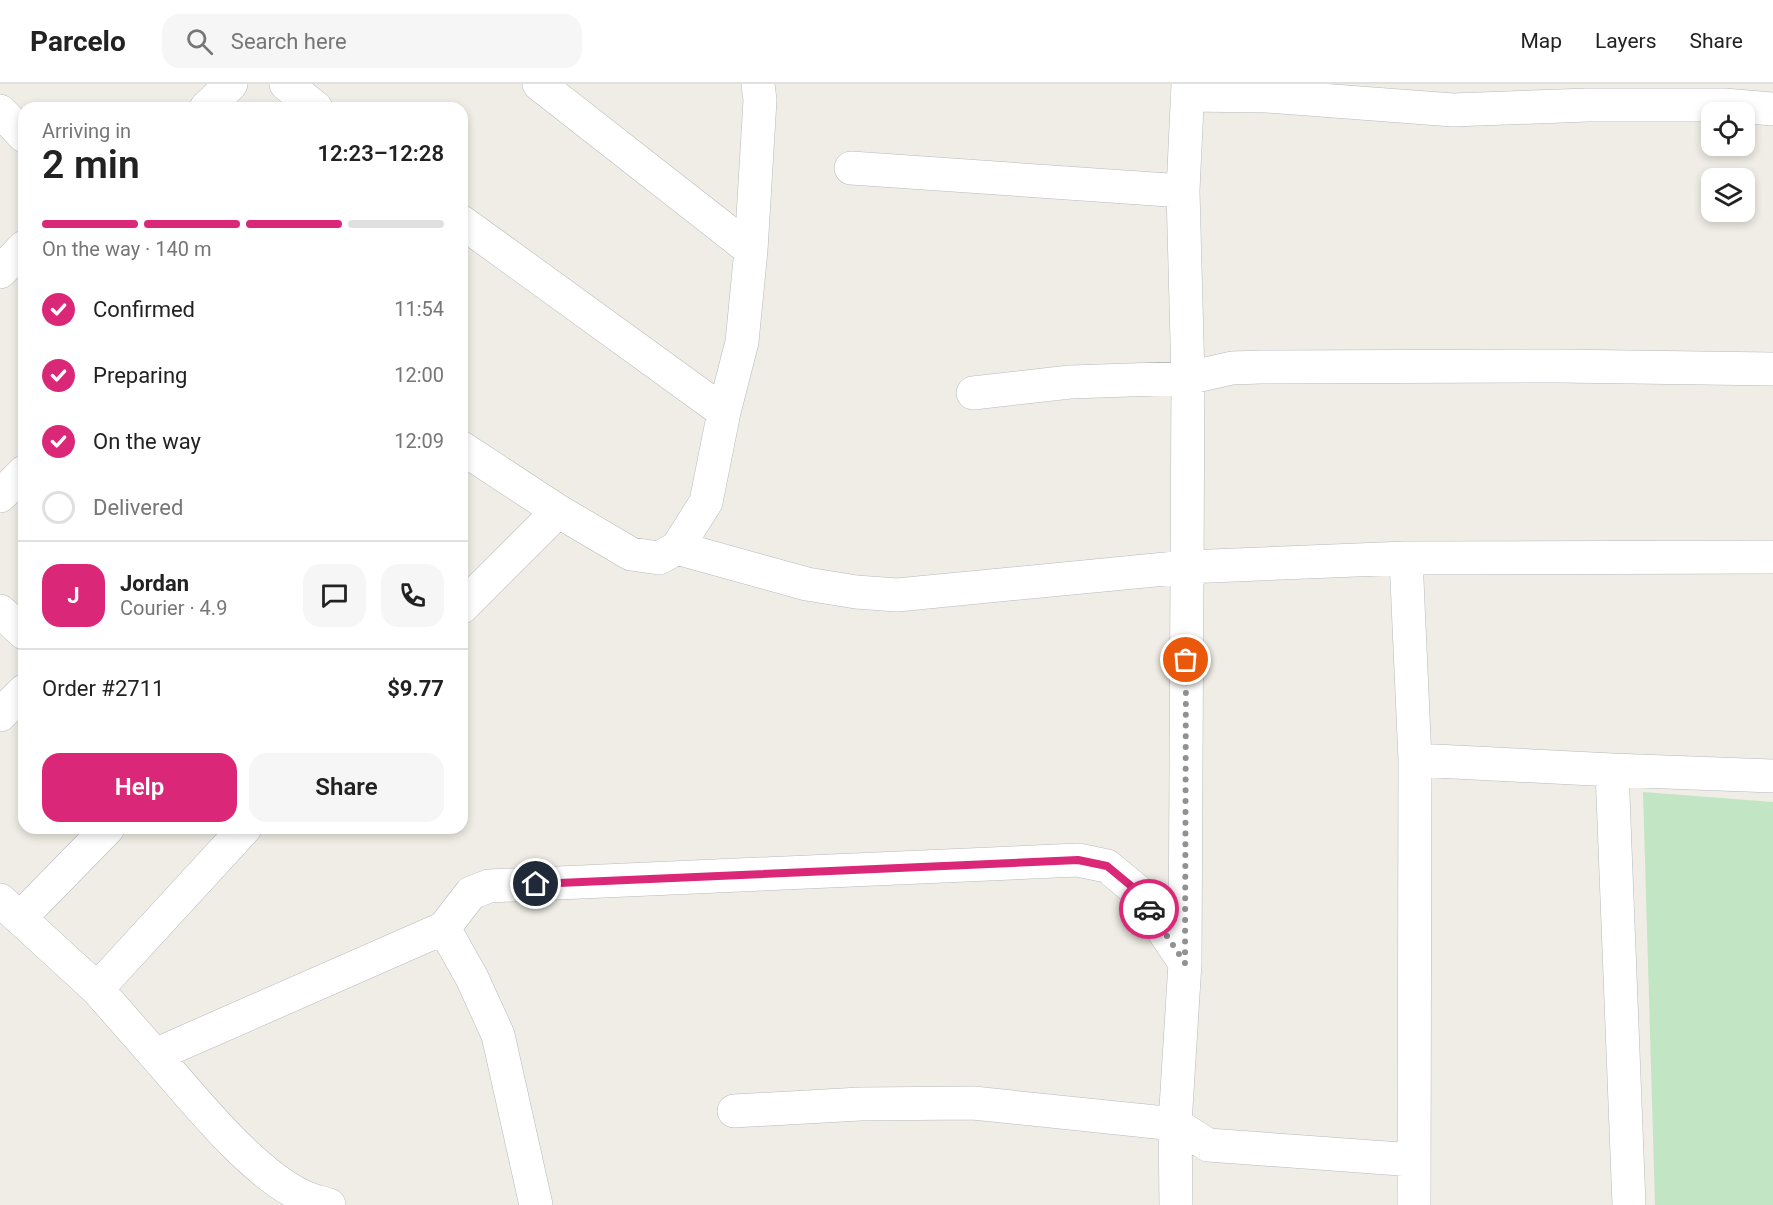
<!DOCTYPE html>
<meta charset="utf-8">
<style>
:root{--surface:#fff;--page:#f6f6f6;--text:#222;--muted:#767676;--line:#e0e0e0;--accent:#db2777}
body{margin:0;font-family:Roboto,sans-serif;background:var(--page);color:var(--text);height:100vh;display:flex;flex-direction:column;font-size:22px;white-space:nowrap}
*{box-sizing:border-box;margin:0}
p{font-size:20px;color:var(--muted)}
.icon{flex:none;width:33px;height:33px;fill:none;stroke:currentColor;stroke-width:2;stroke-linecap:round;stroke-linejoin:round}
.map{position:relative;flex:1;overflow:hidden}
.side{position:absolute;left:18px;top:18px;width:450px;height:732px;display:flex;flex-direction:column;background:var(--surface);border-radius:18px;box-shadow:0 3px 9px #0003}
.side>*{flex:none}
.buttons{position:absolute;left:1701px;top:18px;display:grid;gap:12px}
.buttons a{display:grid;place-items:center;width:54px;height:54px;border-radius:12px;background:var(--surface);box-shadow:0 3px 9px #0003;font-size:30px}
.pin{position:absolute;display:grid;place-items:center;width:51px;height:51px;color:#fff;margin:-26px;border:3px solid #fff;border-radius:50%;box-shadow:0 2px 6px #0007}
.courier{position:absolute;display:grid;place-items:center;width:60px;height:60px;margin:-30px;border:4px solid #db2777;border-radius:50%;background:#fff;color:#222;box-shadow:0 2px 8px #0007}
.head em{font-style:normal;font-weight:600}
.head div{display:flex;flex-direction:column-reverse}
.head{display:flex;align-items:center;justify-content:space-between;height:102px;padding:0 24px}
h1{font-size:39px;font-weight:600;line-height:45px}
.bar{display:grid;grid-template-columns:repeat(4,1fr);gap:9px 6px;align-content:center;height:72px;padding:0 24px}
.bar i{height:8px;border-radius:4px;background:var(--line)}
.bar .active{background:var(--accent)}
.bar p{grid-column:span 4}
.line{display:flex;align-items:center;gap:15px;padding:0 24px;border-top:2px solid var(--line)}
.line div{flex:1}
.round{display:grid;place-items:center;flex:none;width:63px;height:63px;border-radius:18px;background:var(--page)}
ol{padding:0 24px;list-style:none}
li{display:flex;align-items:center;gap:18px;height:66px}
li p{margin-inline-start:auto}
li .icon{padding:6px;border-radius:50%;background:var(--accent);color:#fff;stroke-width:4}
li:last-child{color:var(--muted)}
li i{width:33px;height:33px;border:3px solid var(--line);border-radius:50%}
.action{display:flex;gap:12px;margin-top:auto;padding:12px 24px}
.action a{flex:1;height:69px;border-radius:18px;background:var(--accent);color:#fff;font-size:24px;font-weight:600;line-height:69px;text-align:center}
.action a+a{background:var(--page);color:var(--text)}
header{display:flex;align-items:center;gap:36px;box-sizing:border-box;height:84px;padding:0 30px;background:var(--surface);border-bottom:2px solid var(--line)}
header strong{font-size:28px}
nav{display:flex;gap:33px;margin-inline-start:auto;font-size:21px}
.search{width:420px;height:54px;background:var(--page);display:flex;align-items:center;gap:15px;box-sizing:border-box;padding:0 21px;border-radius:18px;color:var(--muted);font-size:22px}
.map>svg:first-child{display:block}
.green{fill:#c2e6c4}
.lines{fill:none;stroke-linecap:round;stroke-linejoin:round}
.street-casing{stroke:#b7b9be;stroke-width:34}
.street{stroke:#fff;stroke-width:33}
.done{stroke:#8f9192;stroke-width:6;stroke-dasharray:0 10.8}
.route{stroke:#db2777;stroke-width:8}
</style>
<header>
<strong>Parcelo</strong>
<div class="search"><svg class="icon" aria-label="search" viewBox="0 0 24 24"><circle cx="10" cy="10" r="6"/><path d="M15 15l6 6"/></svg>Search here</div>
<nav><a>Map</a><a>Layers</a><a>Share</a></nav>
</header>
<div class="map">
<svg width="1773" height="1121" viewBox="0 0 1773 1121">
<rect width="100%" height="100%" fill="#efede5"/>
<path class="green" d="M1643,708L1773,718V1121H1655Z"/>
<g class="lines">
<defs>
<path id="street" d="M286,0L316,24
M539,0L751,166
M1187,11L1267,12L1453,26L1588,21H1724L1773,25
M206,24L231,0
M0,27L24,52
M851,84L1183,107
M462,138L724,328
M0,188L24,163
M973,309L1070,298L1188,294L1232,284L1261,283L1560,282L1773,285
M462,364L558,427L631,470L659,474L677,464L706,418L724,328L742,258L751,166L760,16L758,0
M0,412L24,388
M677,464L807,500L856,508L897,511L1186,483L1406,474L1415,676L1414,1121
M1406,474L1773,473
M462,523L558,427
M0,527L24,549
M0,631L24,607
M1415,676L1612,686
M0,816L97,905L155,971L444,844L472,894L498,951L536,1121
M20,834L108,744
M444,844L471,809L489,802L1078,776L1107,782L1136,806L1185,879
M97,905L245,744
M155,971C194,1015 250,1087 302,1112C310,1116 320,1118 329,1121
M734,1027L860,1020L973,1019L1175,1040L1208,1061L1414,1076
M1176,1121L1175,1040L1185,879L1188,294L1183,107L1188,0
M1629,1121L1612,686L1773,692"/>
</defs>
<use href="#street" class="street-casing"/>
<use href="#street" class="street"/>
</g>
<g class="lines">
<path class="done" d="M1149,825L1185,879L1186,576"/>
<path class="route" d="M536,800L1078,776L1107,782L1136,806L1149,825"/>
</g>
</svg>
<div class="buttons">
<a><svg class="icon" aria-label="locate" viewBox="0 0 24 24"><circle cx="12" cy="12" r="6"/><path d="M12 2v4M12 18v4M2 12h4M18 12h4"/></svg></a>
<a><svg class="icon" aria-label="layers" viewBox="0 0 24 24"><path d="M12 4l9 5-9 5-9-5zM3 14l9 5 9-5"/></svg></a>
</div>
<div class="pin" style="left:1186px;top:576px;background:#ea580c"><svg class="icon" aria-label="bag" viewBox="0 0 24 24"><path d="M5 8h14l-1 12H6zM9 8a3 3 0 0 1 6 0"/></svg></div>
<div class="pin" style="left:536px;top:800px;background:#1f2937"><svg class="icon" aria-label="home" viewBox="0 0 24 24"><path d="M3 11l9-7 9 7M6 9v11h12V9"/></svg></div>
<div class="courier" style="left:1149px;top:825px"><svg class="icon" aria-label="car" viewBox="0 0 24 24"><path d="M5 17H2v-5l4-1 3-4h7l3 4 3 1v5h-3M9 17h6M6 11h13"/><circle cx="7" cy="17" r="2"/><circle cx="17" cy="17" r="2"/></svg></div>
<section class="side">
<div class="head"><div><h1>2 min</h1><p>Arriving in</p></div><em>12:23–12:28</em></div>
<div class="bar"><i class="active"></i><i class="active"></i><i class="active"></i><i></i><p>On the way · 140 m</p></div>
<ol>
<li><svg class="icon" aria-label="check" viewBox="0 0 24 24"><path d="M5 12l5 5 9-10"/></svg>Confirmed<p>11:54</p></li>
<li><svg class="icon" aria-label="check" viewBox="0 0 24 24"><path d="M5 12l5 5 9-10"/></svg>Preparing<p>12:00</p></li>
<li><svg class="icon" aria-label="check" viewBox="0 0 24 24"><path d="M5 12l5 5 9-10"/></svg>On the way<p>12:09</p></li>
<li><i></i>Delivered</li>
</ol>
<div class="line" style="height:108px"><b class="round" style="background:var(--accent);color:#fff">J</b><div><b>Jordan</b><p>Courier · 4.9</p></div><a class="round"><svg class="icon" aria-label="chat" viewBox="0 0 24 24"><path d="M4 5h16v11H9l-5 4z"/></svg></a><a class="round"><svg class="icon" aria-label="phone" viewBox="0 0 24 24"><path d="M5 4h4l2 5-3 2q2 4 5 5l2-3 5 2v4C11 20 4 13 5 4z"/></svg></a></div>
<div class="line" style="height:78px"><div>Order #2711</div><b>$9.77</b></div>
<div class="action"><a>Help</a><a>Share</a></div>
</section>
</div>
